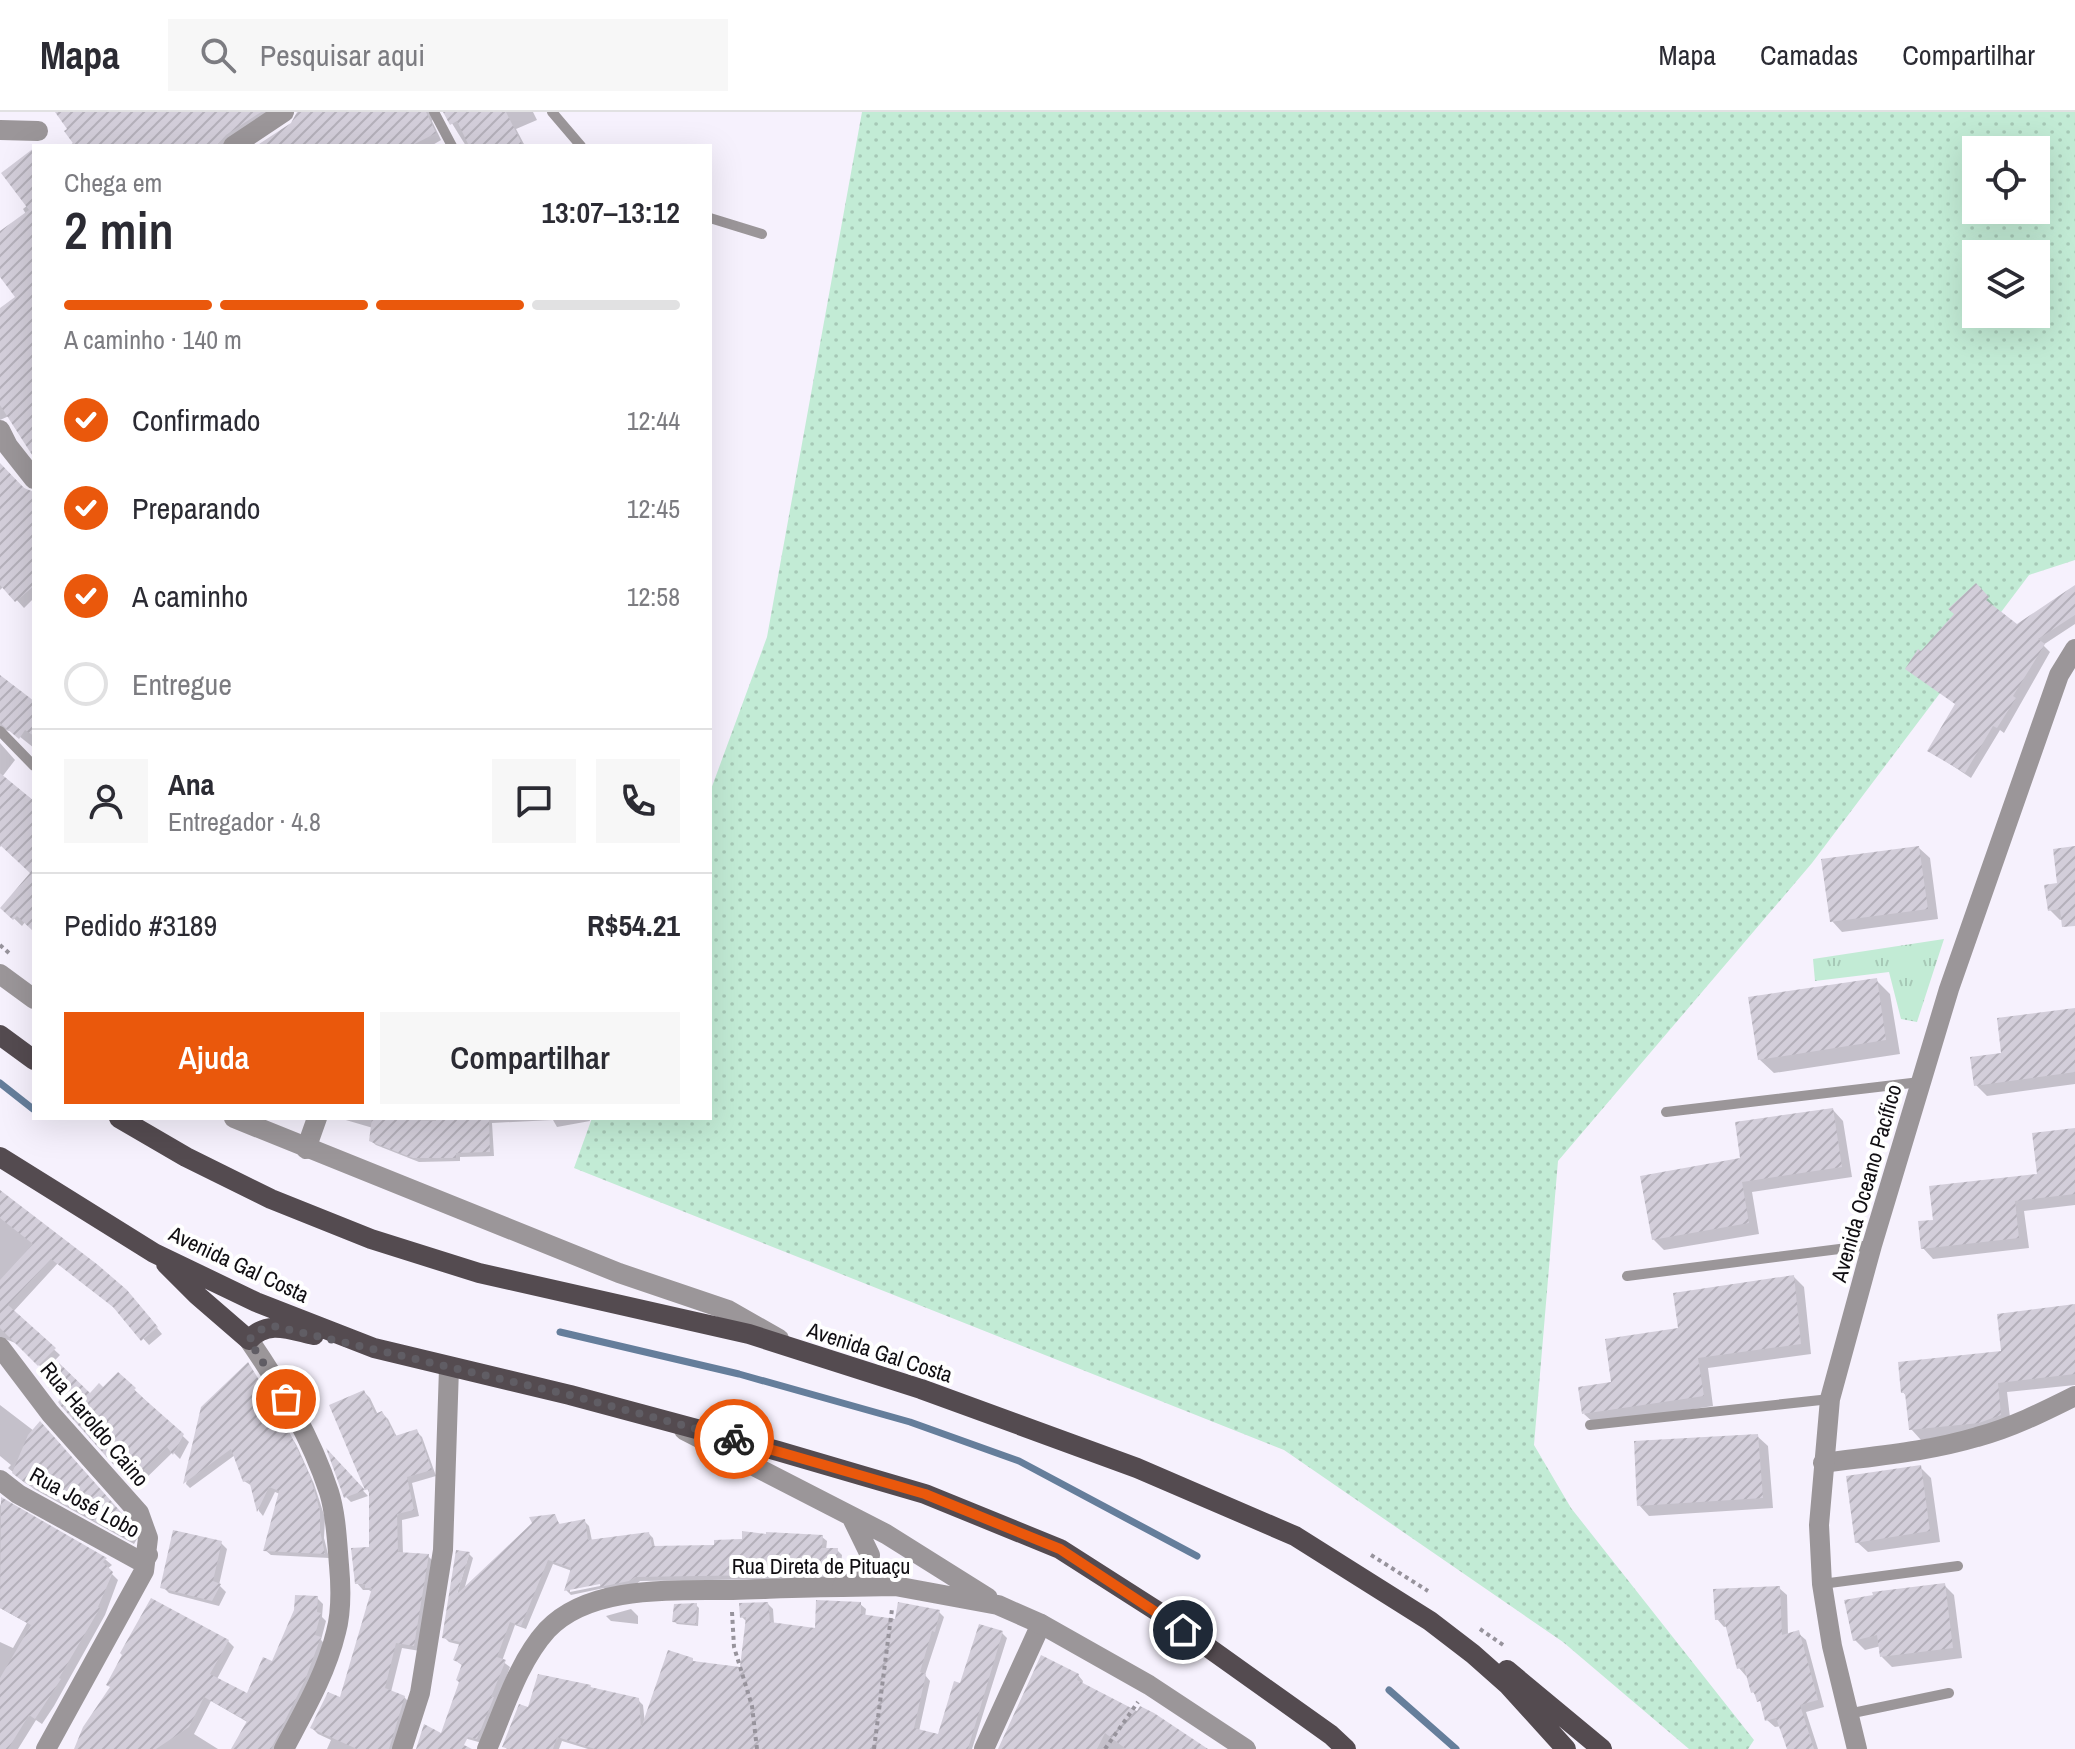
<!DOCTYPE html>
<html lang="pt">
<meta charset="utf-8">
<style>
:root{--surface:#fff;--page:#f7f7f7;--text:#2b2b33;--muted:#7c7c81;--line:#e1e1e2;--accent:#ea580c}
body{margin:0;font-family:"Archivo Narrow",sans-serif;background:var(--page);color:var(--text);height:100vh;display:flex;flex-direction:column;font-size:30px;white-space:nowrap}
*{box-sizing:border-box;margin:0}
p{font-size:26px;color:var(--muted)}
.icon{flex:none;width:44px;height:44px;fill:none;stroke:currentColor;stroke-width:2;stroke-linecap:round;stroke-linejoin:round}
.map{position:relative;flex:1;overflow:hidden}
.sheet{position:absolute;left:32px;top:32px;width:680px;height:976px;display:flex;flex-direction:column;background:var(--surface);border-radius:0px;box-shadow:0 8px 32px #0002}
.sheet>*{flex:none}
.fabs{position:absolute;left:1962px;top:24px;display:grid;gap:16px}
.fabs a{display:grid;place-items:center;width:88px;height:88px;border-radius:0px;background:var(--surface);box-shadow:0 8px 32px #0002;font-size:40px}
.pin{position:absolute;display:grid;place-items:center;width:68px;height:68px;color:#fff;margin:-34px;border:4px solid #fff;border-radius:50%;box-shadow:0 2px 8px #0007}
.courier{position:absolute;display:grid;place-items:center;width:80px;height:80px;margin:-40px;border:6px solid #ea580c;border-radius:50%;background:#fff;color:#222;box-shadow:0 2px 10px #0007}
.head em{font-style:normal;font-weight:600}
.head div{display:flex;flex-direction:column-reverse}
.head{display:flex;align-items:center;justify-content:space-between;height:136px;padding:0 32px}
h1{font-size:52px;font-weight:600;line-height:60px}
.bar{display:grid;grid-template-columns:repeat(4,1fr);gap:12px 8px;align-content:center;height:96px;padding:0 32px}
.bar i{height:10px;border-radius:6px;background:var(--line)}
.bar .current{background:var(--accent)}
.bar p{grid-column:span 4}
.line{display:flex;align-items:center;gap:20px;padding:0 32px;border-top:2px solid var(--line)}
.line div{flex:1}
.round{display:grid;place-items:center;flex:none;width:84px;height:84px;border-radius:0px;background:var(--page)}
ol{padding:0 32px;list-style:none}
li{display:flex;align-items:center;gap:24px;height:88px}
li p{margin-inline-start:auto}
li .icon{padding:8px;border-radius:50%;background:var(--accent);color:#fff;stroke-width:4}
li:last-child{color:var(--muted)}
li i{width:44px;height:44px;border:4px solid var(--line);border-radius:50%}
.action{display:flex;gap:16px;margin-top:auto;padding:16px 32px}
.action a{flex:1;height:92px;border-radius:0px;background:var(--accent);color:#fff;font-size:32px;font-weight:600;line-height:92px;text-align:center}
.action a+a{background:var(--page);color:var(--text)}
header{display:flex;align-items:center;gap:48px;box-sizing:border-box;height:112px;padding:0 40px;background:var(--surface);border-bottom:2px solid var(--line)}
header strong{font-size:38px}
nav{display:flex;gap:44px;margin-inline-start:auto;font-size:28px}
.search{width:560px;height:72px;background:var(--page);display:flex;align-items:center;gap:20px;box-sizing:border-box;padding:0 28px;border-radius:0px;color:var(--muted);font-size:30px}
.map>svg:first-child{display:block}
.grass{fill:url(#grass-tufts)}
.garden{fill:url(#garden-dots);fill-rule:evenodd}
.shadow{fill:#0003;fill-rule:evenodd}
.lines{fill:none;stroke-linecap:round;stroke-linejoin:round}
.stream{stroke:#657e9b;stroke-width:7}
.building{fill:url(#building-hatch)}
.path{stroke:#97939c;stroke-width:4;stroke-dasharray:4 4;stroke-linecap:butt}
.service{stroke:#9b9699;stroke-width:10}
.minor{stroke:#9b9699;stroke-width:20}
.tertiary{stroke:#9b9699;stroke-width:20}
.primary{stroke:#544b50;stroke-width:20}
.done{stroke:#605d64;stroke-width:8;stroke-dasharray:0 14.4}
.route{stroke:#ea580c;stroke-width:10}
.labels{text-anchor:middle;dominant-baseline:central;stroke-width:8;stroke-linejoin:round;paint-order:stroke}
.street-label{font-size:22px;fill:#100e12;stroke:#fff}
</style>
<header>
<strong>Mapa</strong>
<div class="search"><svg class="icon" aria-label="search" viewBox="0 0 24 24"><circle cx="10" cy="10" r="6"/><path d="M15 15l6 6"/></svg>Pesquisar aqui</div>
<nav><a>Mapa</a><a>Camadas</a><a>Compartilhar</a></nav>
</header>
<div class="map">
<svg width="2075" height="1637" viewBox="0 0 2075 1637">
<defs>
<pattern id="grass-tufts" width="24" height="20" patternUnits="userSpaceOnUse" patternTransform="scale(2)"><rect width="24" height="20" fill="#c2ebd5"/><path d="M3 7l-1-3M5 7V3M7 7l1-3M15 17l-1-3M17 17v-4M19 17l1-3" fill="none" stroke="#a6c8b6"/></pattern>
<pattern id="garden-dots" width="8" height="8" patternUnits="userSpaceOnUse" patternTransform="scale(2)"><rect width="8" height="8" fill="#c2ebd5"/><path d="M2 2h.1M6 6h.1" fill="none" stroke="#a6c8b6" stroke-width="1.8" stroke-linecap="round"/></pattern>
<pattern id="building-hatch" width="6" height="6" patternUnits="userSpaceOnUse" patternTransform="scale(2)"><rect width="6" height="6" fill="#d3ceda"/><path d="M-1 1l2-2M0 6l6-6M5 7l2-2" fill="none" stroke="#b4b0ba"/></pattern>
</defs>
<rect width="100%" height="100%" fill="#f6f1fd"/>
<path class="grass" d="M1944,827L1917,910L1901,907L1889,860L1815,869L1813,847Z"/>
<path class="garden" d="M862,0H2075V448L2029,463L1812,751L1558,1049L1534,1333L1571,1396L1754,1628L1748,1637H1689L1563,1530L1284,1338L574,1056L592,1006H710V680L767,525ZM1976,38H2036V98H1976ZM1976,142H2036V202H1976Z"/>
<path class="shadow" d="M58,0H277L230,34H69L77,28Z
M299,0H437L432,9L441,28L431,34H260L293,12Z
M445,0H533L537,8L516,17L525,34H466Z
M34,45V343L9,304L0,308V198L18,186L0,162V121L26,102L23,97L28,93Z
M0,354L26,378L34,382V486L24,496L4,474L0,478Z
M1976,474L1994,493L1991,495L2017,514L2075,476V512L2043,533L2050,540L2004,621L2000,618L1971,666L1930,639L1957,593L1908,557L1956,503Z
M0,566L34,591V636L14,620L5,618L0,624Z
M0,631L15,648L2,665L34,689V818L25,810L22,814L2,795L33,761L2,733L0,735Z
M1919,736L1930,746L1938,807L1842,820L1832,809Z
M2075,736V806L2060,808L2050,798Z
M1876,868L1890,882L1900,942L1774,961L1759,947Z
M2075,898V972L1987,984L1976,973L2004,943Z
M1833,998L1843,1009L1852,1065L1752,1080L1759,1122L1664,1138L1653,1127L1742,1048Z
M339,1006H589L590,1009L557,1015L553,1008L492,1011L494,1044L460,1045V1049L419,1050L376,1033L371,1029L373,1016Z
M2075,1018V1093L2024,1099L2029,1136L1933,1147L1923,1136L1935,1109L2039,1064Z
M0,1081L133,1187L162,1222L149,1233L118,1198L58,1151L13,1200L60,1243L45,1259L18,1232L5,1227L0,1231Z
M1794,1165L1804,1175L1811,1242L1708,1256L1713,1294L1595,1312L1584,1302L1613,1272L1681,1218Z
M2075,1194V1273L2007,1280L2011,1314L1921,1328L1911,1317L1907,1285L1903,1280L2004,1240Z
M58,1252L91,1283L103,1278L118,1262L189,1330L180,1347L173,1340L137,1375L64,1287L44,1267Z
M248,1253L297,1334L314,1372L325,1406L324,1426L329,1446L271,1443L265,1438L280,1382L275,1380L263,1404L259,1399L252,1374L244,1369L235,1343L190,1376L186,1372L203,1296Z
M364,1280L370,1286L378,1303L382,1301L388,1307L397,1325L416,1319L422,1325L436,1364L412,1371L419,1404L402,1408L403,1442L428,1444L434,1450L420,1539L402,1536L391,1580L404,1585L411,1592L396,1637H327L331,1628L318,1622L312,1616L341,1588L373,1481L369,1478H363L357,1471L371,1436L370,1383L332,1294Z
M0,1293L34,1319L46,1318L133,1416L137,1427L134,1432L34,1377L8,1356L11,1353L0,1344Z
M1757,1324L1768,1334L1773,1396L1649,1404L1639,1393Z
M331,1344L368,1384L351,1390L346,1385Z
M1920,1355L1931,1366L1940,1430L1868,1440L1857,1430Z
M2,1388L106,1448L112,1453L107,1457L118,1468L105,1503L54,1594L42,1612L36,1608L18,1637H0V1530L13,1536L27,1511L0,1496V1394Z
M554,1404L561,1414L585,1410L589,1414L592,1429L649,1422L653,1426L655,1436L716,1435L822,1425L827,1429L826,1438H837L842,1443L840,1466L640,1469L635,1473L607,1479L604,1476L571,1483L566,1478L572,1459L553,1452L526,1517L515,1513L502,1549L510,1555L482,1631L450,1622L463,1554L455,1548L461,1533L449,1530L444,1525L469,1442L473,1446L464,1478ZM609,1468L610,1472L570,1480V1476Z
M221,1431L227,1437L219,1473L226,1480L219,1494L169,1481L163,1475Z
M1944,1473L1954,1483L1962,1546L1892,1555L1882,1545L1881,1534L1865,1538L1855,1528Z
M1779,1476L1787,1483L1788,1523L1798,1521L1806,1528L1824,1595L1806,1600L1818,1637H1789L1781,1614L1775,1615L1767,1608L1764,1594L1753,1580L1749,1563L1746,1564L1739,1556L1728,1514L1724,1515L1717,1507Z
M317,1486L323,1492L322,1505L326,1509L321,1528L326,1533L280,1637H234L249,1611L211,1589L194,1622L218,1637H76L228,1529L234,1535L217,1567L248,1584Z
M768,1492L773,1497L774,1512L817,1519L860,1492L866,1497L865,1505L896,1509L939,1500L944,1505L925,1563L930,1569L919,1619L939,1625L961,1573L1002,1521L1007,1526L972,1637H588L562,1629L559,1637H507L504,1634L529,1597L590,1574L593,1578L638,1588L643,1593L645,1612L692,1548L696,1551L742,1557L748,1511L742,1505Z
M696,1493L699,1496L698,1514L677,1512L674,1509Z
M631,1497L638,1504V1512L611,1509L606,1504Z
M1078,1563L1083,1569L1082,1573L1205,1637H1000Z"/>
<g class="lines">
<path class="stream" d="M0,971L33,997
M560,1220L739,1262L910,1310L1019,1349L1197,1444
M1389,1578L1456,1637"/>
</g>
<path class="building" d="M55,0H261L226,23L216,34H75L64,19L67,17Z
M297,0H426L436,21L411,34H256L291,11Z
M443,0H506L523,34H469L457,9L450,13Z
M34,36V346L0,293V196L15,185L0,165V119L29,98L1,61Z
M0,351L24,376L34,380V474L15,490L0,473Z
M1976,471L1989,485L1986,488L2017,512L2075,473V503L2038,527L2045,532L2013,584L2016,586L1997,616L1993,614L1965,661L1927,639L1955,592L1905,557L1918,537L1921,539L1954,502L1948,497Z
M0,563L34,589V624L25,618L19,627L0,611Z
M0,661L34,689V820L17,804L13,808L0,796L30,761L0,733Z
M1919,734L1928,797L1830,810L1821,747Z
M2075,734V814L2062,815L2060,797L2048,799L2044,773L2057,771L2053,737Z
M1877,866L1886,928L1758,948L1748,885Z
M2075,896V960L1974,974L1970,945L2001,941L1997,906Z
M1833,996L1842,1055L1742,1070L1749,1111L1652,1128L1640,1064L1740,1046L1735,1010Z
M372,1006L436,1009V1006H489L490,1040L456,1041V1046H413L369,1029Z
M2075,1016V1082L2015,1089L2019,1126L1921,1137L1918,1109L1933,1108L1929,1074L2037,1062L2032,1021Z
M0,1078L98,1153L127,1178L158,1215L141,1229L113,1195L51,1147L8,1193L56,1236L38,1254L0,1216V1168L33,1132L0,1106Z
M1794,1163L1801,1232L1698,1246L1704,1284L1582,1302L1578,1275L1611,1270L1605,1227L1678,1216L1673,1181Z
M2075,1192V1262L1998,1271L2001,1303L1979,1311L1909,1318L1905,1281H1901L1898,1250L2001,1239L1997,1202Z
M248,1250L283,1307L310,1364L320,1399V1419L325,1442L263,1439L279,1379L269,1375L257,1400L249,1368L243,1370L231,1337L183,1372L201,1295Z
M59,1251L90,1281L99,1271L103,1275L118,1260L136,1276L134,1278L184,1322L173,1343L167,1335L130,1371L60,1293L58,1290L61,1287L48,1275Z
M364,1278L375,1302L382,1299L395,1324L417,1317L432,1358L407,1365L414,1398L397,1402L398,1440L429,1442L414,1534L396,1531L385,1576L405,1584L389,1637H357L310,1616L328,1580L340,1585L372,1476H365V1472H355L351,1436L369,1435V1377L365,1378L329,1293Z
M40,1309L128,1408L132,1420L127,1427L25,1371L12,1361L28,1323Z
M1758,1322L1763,1386L1637,1394L1634,1329Z
M326,1336L365,1378L344,1386Z
M1921,1353L1930,1419L1855,1431L1846,1364Z
M1,1385L107,1446L103,1450L113,1460L98,1495L100,1496L59,1566L61,1567L35,1607L29,1603L8,1637H0V1566L31,1513L0,1496Z
M555,1402L559,1412L585,1407L588,1428L649,1420L652,1434L714,1433V1428L742,1427V1419L766,1422V1420L823,1423L822,1436H838L836,1462L635,1465L629,1469L600,1475V1472L564,1479L571,1456L548,1448L521,1514L510,1510L497,1545L506,1548L491,1585H494L477,1627L468,1625L464,1633L472,1637H416L424,1612L441,1621L459,1570L456,1568L462,1552L453,1548L460,1530L442,1526L456,1438L470,1440L457,1482L532,1411L529,1405Z
M173,1418L222,1429L213,1469L221,1472L212,1489L160,1476Z
M1945,1471L1953,1536L1880,1545L1877,1523L1853,1529L1844,1488L1873,1483L1872,1480Z
M1780,1474L1782,1523L1799,1518L1818,1588L1800,1593L1814,1637H1787L1776,1606L1765,1609L1760,1589L1757,1590L1754,1580L1751,1581L1744,1555L1737,1557L1724,1508H1715L1713,1477Z
M295,1483L318,1484L317,1500L321,1501L315,1523L321,1525L305,1568L271,1637H231L247,1609L204,1585L189,1615L156,1637H74L83,1615L110,1575L106,1573L122,1543L120,1541L151,1486L229,1528L210,1562L247,1581L263,1545L272,1549L294,1498Z
M816,1488L861,1490V1502L895,1507L898,1490L940,1498L935,1520L932,1519L920,1560L926,1562L914,1616L938,1622L954,1569L960,1571L979,1512L1003,1519L968,1637H595L557,1625L553,1637H510L502,1635L519,1592L528,1595L538,1562L591,1573L590,1575L639,1586L641,1616L668,1538L693,1546V1549L740,1555L746,1505L740,1506L739,1491L768,1490L770,1510L815,1516Z
M697,1491L696,1512L672,1510L674,1492Z
M1041,1543L1079,1562L1077,1568L1137,1599L1140,1594L1154,1601L1208,1637H1126L1105,1621L1097,1637H998Z"/>
<g class="lines">
<path class="path" d="M0,833L10,842
M1371,1443L1428,1479
M732,1500L734,1535L752,1594L757,1637
M1480,1517L1506,1535
M874,1637L892,1497
M1105,1637L1138,1590"/>
<path class="service" d="M434,0L452,34
M552,0L581,34
M710,106L762,122
M0,619L34,654
M1666,1000L1920,970
M1627,1164L1871,1133
M1590,1313L1830,1287
M1822,1472L1958,1454
M1848,1602L1949,1581"/>
<path class="minor" d="M0,18L38,19
M233,34L284,0
M0,318L8,334L34,367
M306,1037L317,1006
M249,1228C281,1275 311,1325 329,1380C336,1402 337,1429 339,1453C341,1475 342,1498 336,1520C326,1562 304,1599 284,1637
M0,1235L50,1301L139,1401L148,1426L144,1459L46,1637
M1823,1351C1874,1344 1927,1340 1977,1325C2011,1316 2043,1300 2075,1284
M0,1368L18,1382L138,1448L148,1443
M402,1637L420,1581L443,1438L449,1256
M487,1637C504,1598 518,1550 547,1518C590,1472 675,1479 733,1478C769,1477 806,1475 842,1475
M984,1637L1041,1512"/>
<path class="tertiary" d="M0,862L34,887
M234,1006L619,1161L728,1198L779,1227
M684,1318L886,1422L988,1486
M842,1475L895,1474L998,1493L1041,1512L1149,1573L1246,1637
M842,1475C859,1468 866,1461 870,1443L852,1406
M1857,1637L1832,1534L1822,1472L1819,1413L1830,1287L1872,1133L1949,877L2059,563L2075,537"/>
<path class="primary" d="M0,923L34,948
M119,1006L186,1045L271,1087L371,1127L479,1161L749,1222L921,1277L1137,1356L1295,1424L1430,1509L1473,1542L1508,1573L1566,1637
M0,1045L154,1141L256,1190L374,1236L570,1283L778,1339L925,1382L1060,1437L1157,1499L1331,1623L1346,1637
M166,1152L197,1183L249,1228C267,1207 291,1218 314,1223
M1507,1558L1602,1637"/>
</g>
<g class="lines">
<path class="done" d="M286,1287L249,1228L257,1219L273,1214L570,1283L734,1327"/>
<path class="route" d="M734,1327L925,1382L1060,1437L1183,1518"/>
</g>
<g class="labels">
<g class="street-label">
<text transform="translate(1866 1071) rotate(-74)">Avenida Oceano Pacífico</text>
<text transform="translate(239 1152) rotate(25)">Avenida Gal Costa</text>
<text transform="translate(880 1240) rotate(18)">Avenida Gal Costa</text>
<text transform="translate(95 1312) rotate(50)">Rua Haroldo Caino</text>
<text transform="translate(85 1390) rotate(29)">Rua José Lobo</text>
<text x="821" y="1454">Rua Direta de Pituaçu</text>
</g>
</g>
</svg>
<div class="fabs">
<a><svg class="icon" aria-label="locate" viewBox="0 0 24 24"><circle cx="12" cy="12" r="6"/><path d="M12 2v4M12 18v4M2 12h4M18 12h4"/></svg></a>
<a><svg class="icon" aria-label="layers" viewBox="0 0 24 24"><path d="M12 4l9 5-9 5-9-5zM3 14l9 5 9-5"/></svg></a>
</div>
<div class="pin" style="left:286px;top:1287px;background:#ea580c"><svg class="icon" aria-label="bag" viewBox="0 0 24 24"><path d="M5 8h14l-1 12H6zM9 8a3 3 0 0 1 6 0"/></svg></div>
<div class="pin" style="left:1183px;top:1518px;background:#1f2937"><svg class="icon" aria-label="home" viewBox="0 0 24 24"><path d="M3 11l9-7 9 7M6 9v11h12V9"/></svg></div>
<div class="courier" style="left:734px;top:1327px"><svg class="icon" aria-label="bike" viewBox="0 0 24 24"><circle cx="6" cy="16" r="4"/><circle cx="18" cy="16" r="4"/><path d="M6 16l4-8h5l3 8M10 8l3 8H6M13 5h3"/></svg></div>
<section class="sheet">
<div class="head"><div><h1>2 min</h1><p>Chega em</p></div><em>13:07–13:12</em></div>
<div class="bar"><i class="current"></i><i class="current"></i><i class="current"></i><i></i><p>A caminho · 140 m</p></div>
<ol>
<li><svg class="icon" aria-label="check" viewBox="0 0 24 24"><path d="M5 12l5 5 9-10"/></svg>Confirmado<p>12:44</p></li>
<li><svg class="icon" aria-label="check" viewBox="0 0 24 24"><path d="M5 12l5 5 9-10"/></svg>Preparando<p>12:45</p></li>
<li><svg class="icon" aria-label="check" viewBox="0 0 24 24"><path d="M5 12l5 5 9-10"/></svg>A caminho<p>12:58</p></li>
<li><i></i>Entregue</li>
</ol>
<div class="line" style="height:144px"><a class="round"><svg class="icon" aria-label="person" viewBox="0 0 24 24"><circle cx="12" cy="8" r="4"/><path d="M4 21q1-7 8-7t8 7"/></svg></a><div><b>Ana</b><p>Entregador · 4.8</p></div><a class="round"><svg class="icon" aria-label="chat" viewBox="0 0 24 24"><path d="M4 5h16v11H9l-5 4z"/></svg></a><a class="round"><svg class="icon" aria-label="phone" viewBox="0 0 24 24"><path d="M5 4h4l2 5-3 2q2 4 5 5l2-3 5 2v4C11 20 4 13 5 4z"/></svg></a></div>
<div class="line" style="height:104px"><div>Pedido #3189</div><b>R$54.21</b></div>
<div class="action"><a>Ajuda</a><a>Compartilhar</a></div>
</section>
</div>
